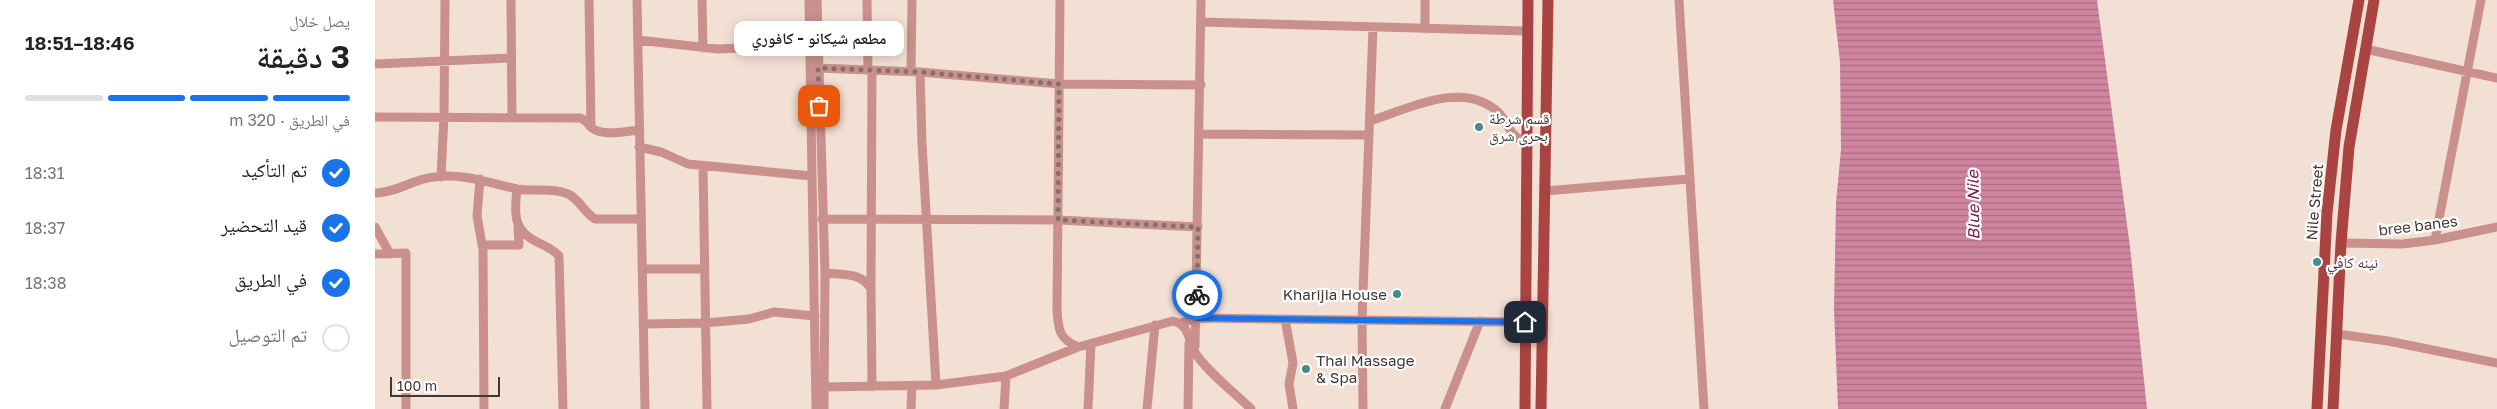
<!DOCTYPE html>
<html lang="ar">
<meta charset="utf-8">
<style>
:root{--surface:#fff;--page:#f6f6f6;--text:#222;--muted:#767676;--line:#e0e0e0;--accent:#1a73e8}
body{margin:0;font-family:"Golos Text","Noto Naskh Arabic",sans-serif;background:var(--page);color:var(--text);direction:rtl;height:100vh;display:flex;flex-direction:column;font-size:19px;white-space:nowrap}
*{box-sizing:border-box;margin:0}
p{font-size:16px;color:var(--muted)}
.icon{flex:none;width:28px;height:28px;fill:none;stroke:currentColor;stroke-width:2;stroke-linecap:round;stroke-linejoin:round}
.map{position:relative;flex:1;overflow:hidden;direction:ltr}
.drawer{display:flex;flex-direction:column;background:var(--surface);width:375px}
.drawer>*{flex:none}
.scale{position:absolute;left:15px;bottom:12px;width:110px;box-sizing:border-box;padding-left:5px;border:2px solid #403834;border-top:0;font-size:14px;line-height:18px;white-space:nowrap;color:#403834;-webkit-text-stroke:4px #fff;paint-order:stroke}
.pin{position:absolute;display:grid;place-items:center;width:42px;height:42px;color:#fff;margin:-21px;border-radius:10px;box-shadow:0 2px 8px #0006}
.courier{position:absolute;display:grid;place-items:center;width:50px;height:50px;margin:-25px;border:4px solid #1a73e8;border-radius:50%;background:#fff;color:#222;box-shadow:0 1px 6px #0007}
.bubble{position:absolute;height:35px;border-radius:10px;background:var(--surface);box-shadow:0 2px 12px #0003;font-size:16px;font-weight:600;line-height:35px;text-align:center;direction:rtl}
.overview em{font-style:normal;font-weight:600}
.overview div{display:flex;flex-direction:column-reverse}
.overview{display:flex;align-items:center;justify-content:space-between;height:85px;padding:0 25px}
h1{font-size:32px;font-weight:600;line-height:38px}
.bar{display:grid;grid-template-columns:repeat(4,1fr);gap:8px 5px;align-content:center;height:60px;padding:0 25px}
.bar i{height:6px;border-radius:4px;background:var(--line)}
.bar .current{background:var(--accent)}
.bar p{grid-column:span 4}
ol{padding:0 25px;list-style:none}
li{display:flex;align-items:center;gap:15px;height:55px}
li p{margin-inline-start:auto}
li .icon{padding:5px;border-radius:50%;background:var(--accent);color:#fff;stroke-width:4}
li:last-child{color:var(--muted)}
li i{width:28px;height:28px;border:2px solid var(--line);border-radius:50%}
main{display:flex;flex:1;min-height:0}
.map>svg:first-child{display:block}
.water{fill:url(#water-rules)}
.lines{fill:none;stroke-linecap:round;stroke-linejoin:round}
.minor{stroke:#ca908c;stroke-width:9}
.major{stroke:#aa4442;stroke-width:11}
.done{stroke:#7f736c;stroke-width:5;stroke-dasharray:0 9}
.route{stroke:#1a73e8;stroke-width:6}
.poi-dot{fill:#448c89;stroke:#fff;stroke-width:2}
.labels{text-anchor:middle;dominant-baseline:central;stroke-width:4.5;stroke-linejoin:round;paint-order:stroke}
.poi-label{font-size:15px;fill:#403834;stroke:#fff;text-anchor:start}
.street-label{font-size:15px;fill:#403834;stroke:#fff}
.water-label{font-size:16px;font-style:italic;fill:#7a214a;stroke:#fff}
</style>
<main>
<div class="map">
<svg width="2122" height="409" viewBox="0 0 2122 409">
<defs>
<pattern id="water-rules" width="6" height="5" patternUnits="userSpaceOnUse" patternTransform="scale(1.25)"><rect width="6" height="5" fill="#cf84a0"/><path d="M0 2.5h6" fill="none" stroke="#a96d83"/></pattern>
</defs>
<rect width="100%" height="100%" fill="#f3e0d5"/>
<path class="water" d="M1458,0H1722L1755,247L1772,409H1463L1459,310L1461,203L1466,149L1465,62Z"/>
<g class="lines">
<path class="minor" d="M136,0L137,117
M214,0L216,127
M262,0L270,409
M327,0L328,48
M434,0L441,409
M442,0L450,273L449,409
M492,0L493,70
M685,0L682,309C683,329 684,339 703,347
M1304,0L1329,409
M826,22L1153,31
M1050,29V0
M263,40L343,49L434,45
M1990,49L2122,78
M0,64L136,58
M443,68L545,72L684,84L826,85
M536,71L537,0
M545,72L547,143L561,385
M0,117L205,118C212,120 212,124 217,128C229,137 250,131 265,130
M995,121C1033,109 1086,80 1122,111C1136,124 1130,133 1152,143
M825,134L994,135
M264,147L286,152L313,164L437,176
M328,166L332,409
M66,177L69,116L70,0
M105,179L102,216L108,250L109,409
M142,189C139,215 138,231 164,243C172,247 179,250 184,256L188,409
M1170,191L1314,179
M0,193C21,193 38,179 59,177C88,173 114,183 142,189C158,192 181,187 195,195C205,201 210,213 220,219H266
M447,219L683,220L823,227
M0,227L15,254
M2060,240L2106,0
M1966,243L2027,244L2060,240L2122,227
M107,245H144L143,226
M0,254L31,253V409
M267,269H330
M450,273C468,275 486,272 496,289L497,387
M496,289L497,70
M910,319L918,363L914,384L918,409
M806,323L822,318L1150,322
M268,324L330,323L374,319L399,312L440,316
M1962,334L2013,341L2122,363
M820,347L826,0
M449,387L561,385L631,376L703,347L798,321C814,325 813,338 819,351C829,369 861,394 876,409
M536,409L537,386
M629,409L631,376
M713,409L716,344
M772,409L780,325
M813,409L814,343
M988,409L987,320L998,27
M1070,409L1105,321"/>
<path class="major" d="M1150,409L1153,0
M1166,409L1173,0
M1942,409L1952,213L1961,130L1984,0
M1958,409L1966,243L1974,147L1999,0"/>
</g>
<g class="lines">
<path class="done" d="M444,106L443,68L545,72L684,84L683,220L823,227L822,295"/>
<path class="route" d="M822,295V318L1150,322"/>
</g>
<g class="poi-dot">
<circle cx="1104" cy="127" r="5"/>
<circle cx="1942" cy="262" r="5"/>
<circle cx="1022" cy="294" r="5"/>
<circle cx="931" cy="369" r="5"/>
</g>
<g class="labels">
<g class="poi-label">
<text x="1114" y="118">قسم شرطة<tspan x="1114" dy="17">بحرى شرق</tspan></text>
<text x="1952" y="262">نينه كافي</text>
<text x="1012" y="294" text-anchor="end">Kharijia House</text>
<text x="941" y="360">Thai Massage<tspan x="941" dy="17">&amp; Spa</tspan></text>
</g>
<g class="street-label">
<text transform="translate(1939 202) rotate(-85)">Nile Street</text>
<text transform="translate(2043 225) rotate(-7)">bree banes</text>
</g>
<g class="water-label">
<text transform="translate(1598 205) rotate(-91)">Blue Nile</text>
</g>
</g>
</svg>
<div class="scale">100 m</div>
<div class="pin" style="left:444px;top:106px;background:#ea580c"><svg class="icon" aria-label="bag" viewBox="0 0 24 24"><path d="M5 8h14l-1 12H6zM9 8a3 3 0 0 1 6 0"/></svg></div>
<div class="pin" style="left:1150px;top:322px;background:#1f2937"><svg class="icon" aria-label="home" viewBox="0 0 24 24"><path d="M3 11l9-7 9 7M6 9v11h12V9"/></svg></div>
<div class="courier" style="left:822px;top:295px"><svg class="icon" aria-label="bike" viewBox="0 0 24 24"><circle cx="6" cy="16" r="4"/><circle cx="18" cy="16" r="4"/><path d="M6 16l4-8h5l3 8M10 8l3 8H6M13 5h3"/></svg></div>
<div class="bubble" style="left:359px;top:21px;width:170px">مطعم شيكانو - كافوري</div>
</div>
<section class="drawer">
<div class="overview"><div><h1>3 دقيقة</h1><p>يصل خلال</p></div><em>18:46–18:51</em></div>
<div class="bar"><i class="current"></i><i class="current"></i><i class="current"></i><i></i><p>في الطريق · 320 m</p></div>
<ol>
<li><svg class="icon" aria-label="check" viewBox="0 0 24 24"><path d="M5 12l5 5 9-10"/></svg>تم التأكيد<p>18:31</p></li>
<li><svg class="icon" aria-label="check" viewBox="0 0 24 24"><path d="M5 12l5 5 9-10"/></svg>قيد التحضير<p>18:37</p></li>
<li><svg class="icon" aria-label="check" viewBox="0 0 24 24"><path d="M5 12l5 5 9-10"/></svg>في الطريق<p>18:38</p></li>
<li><i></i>تم التوصيل</li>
</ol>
</section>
</main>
